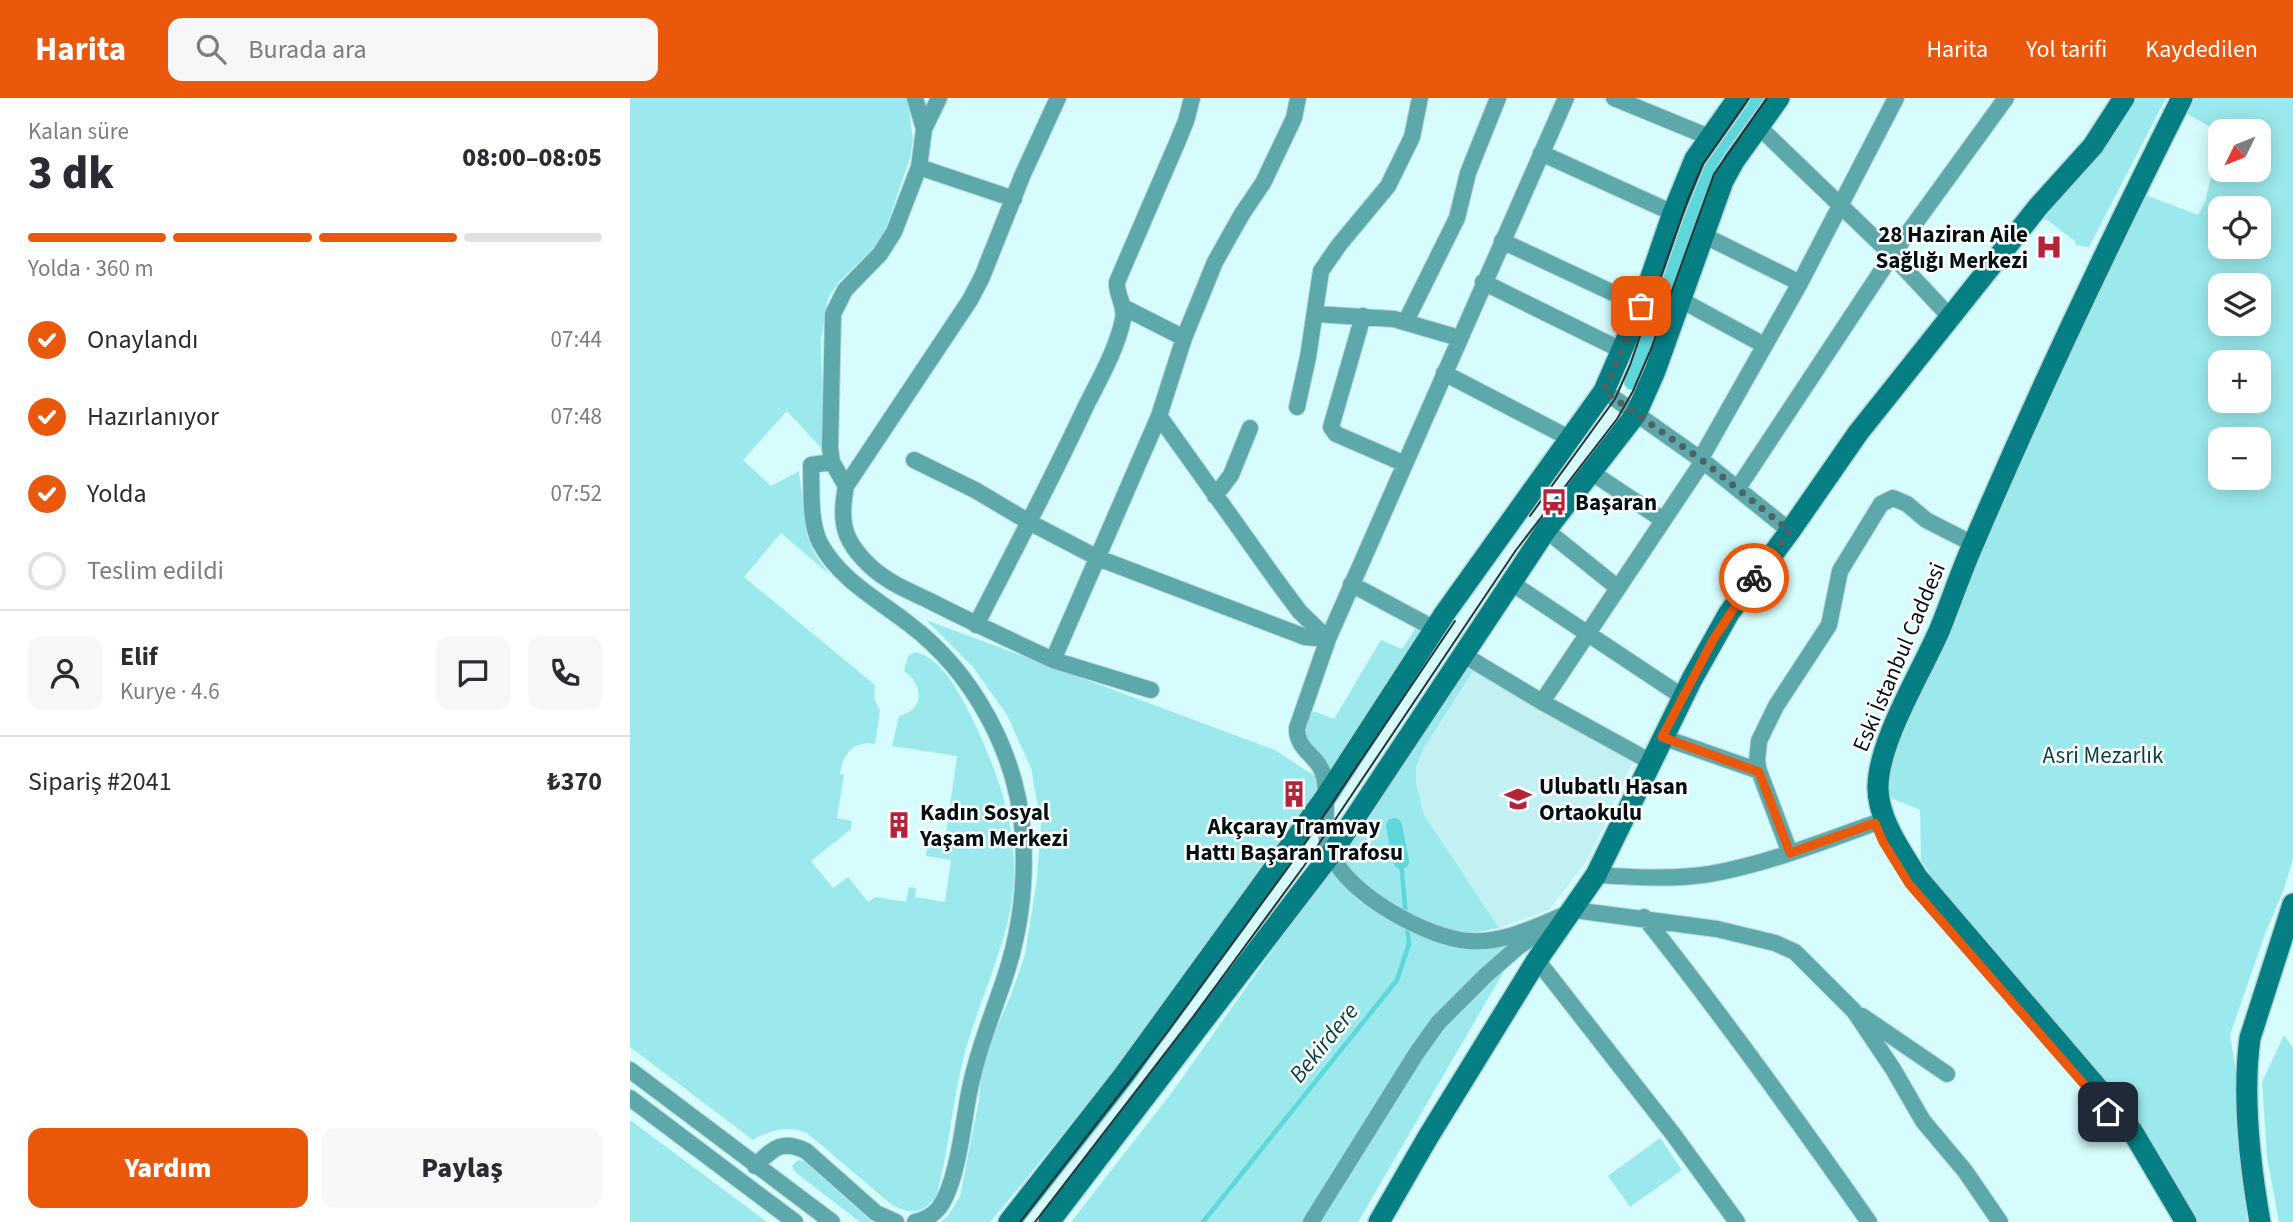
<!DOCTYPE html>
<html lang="tr">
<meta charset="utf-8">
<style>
:root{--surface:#fff;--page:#f7f7f7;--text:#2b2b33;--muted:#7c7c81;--line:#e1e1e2;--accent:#ea580c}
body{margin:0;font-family:"Source Sans 3",sans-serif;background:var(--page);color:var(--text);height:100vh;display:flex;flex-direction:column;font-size:26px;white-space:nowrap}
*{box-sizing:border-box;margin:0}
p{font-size:23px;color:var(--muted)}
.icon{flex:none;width:38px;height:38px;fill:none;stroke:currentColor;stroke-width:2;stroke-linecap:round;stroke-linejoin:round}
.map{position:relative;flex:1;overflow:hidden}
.panel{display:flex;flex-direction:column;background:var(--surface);width:630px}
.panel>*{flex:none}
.needle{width:46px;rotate:227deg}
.fabs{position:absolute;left:1578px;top:21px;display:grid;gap:14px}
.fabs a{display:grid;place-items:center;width:63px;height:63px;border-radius:14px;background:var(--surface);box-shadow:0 4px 18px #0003;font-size:35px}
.pin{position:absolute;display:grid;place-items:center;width:60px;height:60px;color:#fff;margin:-30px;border-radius:14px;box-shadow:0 4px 10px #0006}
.courier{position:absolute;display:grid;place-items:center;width:70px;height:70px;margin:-35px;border:5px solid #ea580c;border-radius:50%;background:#fff;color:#222;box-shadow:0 2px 9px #0007}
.summary em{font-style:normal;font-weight:800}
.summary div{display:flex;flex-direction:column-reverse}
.summary{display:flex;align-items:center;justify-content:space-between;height:119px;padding:0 28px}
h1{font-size:46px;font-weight:800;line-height:52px}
.bar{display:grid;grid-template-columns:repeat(4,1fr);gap:10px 7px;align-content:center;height:84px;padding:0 28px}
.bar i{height:9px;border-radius:5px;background:var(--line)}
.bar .current{background:var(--accent)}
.bar p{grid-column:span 4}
.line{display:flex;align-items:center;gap:18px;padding:0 28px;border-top:2px solid var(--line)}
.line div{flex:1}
.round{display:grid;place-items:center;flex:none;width:74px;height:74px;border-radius:14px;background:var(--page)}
ol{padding:0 28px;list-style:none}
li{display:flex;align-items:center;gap:21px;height:77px}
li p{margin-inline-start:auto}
li .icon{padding:7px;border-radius:50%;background:var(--accent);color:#fff;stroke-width:4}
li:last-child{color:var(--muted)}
li i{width:38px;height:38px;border:4px solid var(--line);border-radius:50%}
.action{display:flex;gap:14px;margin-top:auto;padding:14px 28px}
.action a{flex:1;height:80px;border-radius:14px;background:var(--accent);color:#fff;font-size:28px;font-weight:800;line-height:80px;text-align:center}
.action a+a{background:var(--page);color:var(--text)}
header{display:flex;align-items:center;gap:42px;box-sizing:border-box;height:98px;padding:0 35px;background:var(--accent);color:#fff}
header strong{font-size:33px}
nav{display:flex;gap:38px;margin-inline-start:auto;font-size:24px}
.search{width:490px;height:63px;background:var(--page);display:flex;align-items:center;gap:18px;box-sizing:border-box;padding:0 24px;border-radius:14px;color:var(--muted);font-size:26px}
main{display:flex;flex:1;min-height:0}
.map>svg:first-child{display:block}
.built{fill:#c3f0f2}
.green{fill:#9be9ec;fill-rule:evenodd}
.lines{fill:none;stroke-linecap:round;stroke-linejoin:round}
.stream{stroke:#5ed7db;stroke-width:4.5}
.canal{stroke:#5ed7db;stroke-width:16}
.street-casing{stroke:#b5d6d7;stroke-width:18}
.secondary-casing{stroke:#b5d6d7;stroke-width:24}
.street{stroke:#5ca8ab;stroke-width:16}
.secondary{stroke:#057f83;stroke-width:21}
.tram{stroke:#263637;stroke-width:2}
.done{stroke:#4e6364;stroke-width:7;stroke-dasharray:0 12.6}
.route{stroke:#ea580c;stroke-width:9}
.labels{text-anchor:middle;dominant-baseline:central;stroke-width:5;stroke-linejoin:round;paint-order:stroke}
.poi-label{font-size:23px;font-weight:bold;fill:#041011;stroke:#fff;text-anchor:start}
.street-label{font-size:23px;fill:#041011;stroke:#fff}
.park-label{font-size:23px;fill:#084244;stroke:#fff}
.water-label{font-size:24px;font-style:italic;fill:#023e40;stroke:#fff}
</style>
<header>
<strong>Harita</strong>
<div class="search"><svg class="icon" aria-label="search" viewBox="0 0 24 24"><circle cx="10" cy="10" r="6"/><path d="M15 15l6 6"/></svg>Burada ara</div>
<nav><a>Harita</a><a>Yol tarifi</a><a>Kaydedilen</a></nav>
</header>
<main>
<section class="panel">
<div class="summary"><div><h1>3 dk</h1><p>Kalan süre</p></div><em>08:00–08:05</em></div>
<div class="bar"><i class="current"></i><i class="current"></i><i class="current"></i><i></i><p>Yolda · 360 m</p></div>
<ol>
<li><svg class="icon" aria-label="check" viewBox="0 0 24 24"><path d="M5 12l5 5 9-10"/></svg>Onaylandı<p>07:44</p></li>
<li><svg class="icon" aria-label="check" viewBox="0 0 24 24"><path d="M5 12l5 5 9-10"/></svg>Hazırlanıyor<p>07:48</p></li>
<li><svg class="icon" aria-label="check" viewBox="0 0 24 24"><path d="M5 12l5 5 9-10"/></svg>Yolda<p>07:52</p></li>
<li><i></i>Teslim edildi</li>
</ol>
<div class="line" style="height:126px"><a class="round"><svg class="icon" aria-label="person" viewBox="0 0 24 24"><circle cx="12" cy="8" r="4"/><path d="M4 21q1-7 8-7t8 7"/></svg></a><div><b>Elif</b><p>Kurye · 4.6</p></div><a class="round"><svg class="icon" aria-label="chat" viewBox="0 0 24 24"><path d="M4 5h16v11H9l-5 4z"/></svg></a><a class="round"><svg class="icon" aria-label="phone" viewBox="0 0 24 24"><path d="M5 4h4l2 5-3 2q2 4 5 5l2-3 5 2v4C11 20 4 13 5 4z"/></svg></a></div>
<div class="line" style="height:91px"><div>Sipariş #2041</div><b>₺370</b></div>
<div class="action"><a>Yardım</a><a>Paylaş</a></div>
</section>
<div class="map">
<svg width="1663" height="1124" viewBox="0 0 1663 1124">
<rect width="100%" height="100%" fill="#d7fcfd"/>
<path class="built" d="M843,573L1004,662L958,761L919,812L869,830L794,717L786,686V669L794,650Z"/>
<path class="green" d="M0,0H278L283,42L280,60L257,127L249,144L208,185L198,200L191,242L194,353L157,313L113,362L141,388L169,373L177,438L186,458L200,477L151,435L114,479L245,587L244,600L250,613L245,646C223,642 213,656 210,676L214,677L207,720L222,723L221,731L181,763L203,790L218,779L238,804L246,799L276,804L279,789L286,790L285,799L315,804L321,762L296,758L297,748L314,750L327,658L262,648L269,618C296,612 293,586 274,573L278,558L284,554C309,558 326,589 337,610C365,666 390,730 383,794C377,848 348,905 334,958C322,1005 319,1053 306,1099C290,1117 282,1116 262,1107L177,1035C158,1027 140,1032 123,1042L0,949Z
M1504,0H1536L1459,149L1445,147V143L1417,122H1413L1472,51Z
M1556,0H1663V761L1654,791L1635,836L1600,937L1607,980V1033L1617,1124H1567L1541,1083L1330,821L1291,762L1290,712L1254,697L1257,657L1298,581L1332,488L1513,96L1568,117L1575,104L1591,38V72H1629V33L1591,35L1550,12ZM1591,110H1629V149H1591ZM1591,187H1629V226H1591ZM1591,264H1629V303H1591ZM1591,341H1629V380H1591Z
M296,522L645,652L688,680L692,699C583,842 476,987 360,1124H310L318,1118L330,1098L349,1002L351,977L357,953L381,897L395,857L407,781L411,726L401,670L377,617L343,569Z
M788,527L799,534L701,685L671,639L683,613L704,621L751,542L772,551Z
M829,566L843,573L794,650L786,669V685L794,717L869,830L836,836L799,828L741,797L706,758Z
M700,771L729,803L755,820L793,838L875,840L888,849L728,1124H441L543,993Z
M1654,937L1663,950V1124H1649L1637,1059L1632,984Z
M0,1022L137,1124H0Z
M1030,1040L1052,1072L1000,1109L978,1078Z
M168,1062L175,1064L242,1124H230L165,1074L162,1068Z"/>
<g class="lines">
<path class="stream" d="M771,763L776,819
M573,1124L767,882L779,846L777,827"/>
<path class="canal" d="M1002,284L1076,74L1127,0
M764,728L771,763"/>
<defs>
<path id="street" d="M285,0L294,31
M428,0L393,76L352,179L340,202L216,388C213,405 211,421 217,437C224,454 241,471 257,481C270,490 286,496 300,503C341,524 382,543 423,562L529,318L554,240L585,164L612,116L633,85L664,20L668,0
M936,0L698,541L667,630C666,653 690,658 694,679C700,705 690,733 702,758C720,797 797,840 839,843C874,846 909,827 941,814
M984,0L1079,39
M1129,29L1262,157L1321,220
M911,55L1043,115
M289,69L384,101
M1073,137L1170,185
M872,143L1011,208
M853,184L993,253
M1051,202L1134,247
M493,209L554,240
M686,216L764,221L829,240
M733,218L701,329L706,336L775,366
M776,223L827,120L838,75L868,0
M814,275L941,341
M974,293L1073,363L1160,433
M667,309L678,259L691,173L709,147L758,88L782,39L790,0
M529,318L649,486L670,514L698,541
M284,362L345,392L399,424L468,460L675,539L698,541
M1070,362L1170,185L1266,0
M202,364L181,367C182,391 179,423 190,445C210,482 247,501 279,526C344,575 388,657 393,738C396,785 390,834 375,879C362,918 347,954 339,995C333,1026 327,1088 308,1111C302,1118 293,1122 285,1124
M961,374L1033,422
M216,388L202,364L200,350L203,216L215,192L250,156L264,134L289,69L294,31L309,0
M1108,390L1262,157L1376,0
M585,398L601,377L620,330
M916,432L988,490
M880,484L1053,599
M721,486L805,531
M346,527C383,455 421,383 455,310C469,282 487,251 493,221C496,208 486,197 487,184L547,45L556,23L562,0
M832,556L912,604L1021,664
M423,562L521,592
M912,604L1073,363
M1032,639L1129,673
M1160,755L1129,673L1127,663L1129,643L1146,608L1199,527L1210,473L1251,406L1263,400L1277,406L1296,422L1343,446
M966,777C1004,779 1042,782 1080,776C1137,766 1192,744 1245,725
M937,816L944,812L1087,831L1145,845L1165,854L1224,913L1263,971L1293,1023L1335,1073L1370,1124
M1014,819C1093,918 1166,1020 1239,1124
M907,862L1043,1036L1107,1124
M1232,918L1317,976
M0,972L202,1124
M0,1000L165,1124
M125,1068C143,1051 151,1041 176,1053L246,1115L266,1124
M681,1124L786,956L808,925L856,877L888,849L912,833"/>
<path id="secondary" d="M1552,0C1479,145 1409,293 1345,442C1332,471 1322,501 1310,531C1291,575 1249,642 1248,688C1247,720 1271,753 1287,779L1490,1016L1504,1036L1556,1124
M379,1124L494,977L695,700L815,515L974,293L1011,208L1043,115L1065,61L1108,0
M419,1124L701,756L916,432L1006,316L1025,273L1093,83L1104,63L1149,0
M749,1124L798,1039L907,862L966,777L1062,581L1099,515L1160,433L1228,335L1408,109L1463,48L1494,0
M1630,1124C1620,1067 1612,997 1620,940L1663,806"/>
</defs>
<use href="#street" class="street-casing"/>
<use href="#secondary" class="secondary-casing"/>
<use href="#street" class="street"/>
<use href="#secondary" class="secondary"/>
<path class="tram" d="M900,418L985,301L1000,267L1058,101L1073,66L1119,0
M390,1124L536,936L665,760L825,523
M405,1124L563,919L674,768L886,452L987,321L1003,293L1021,251L1084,76L1137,0"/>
</g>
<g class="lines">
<path class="done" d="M1011,208L974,293L1073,363L1160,433L1124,480"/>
<path class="route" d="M1124,480L1083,542L1032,639L1129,674L1160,755L1245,725L1253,744L1279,786L1478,1014"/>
</g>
<defs>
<symbol id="hospital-bare" viewBox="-9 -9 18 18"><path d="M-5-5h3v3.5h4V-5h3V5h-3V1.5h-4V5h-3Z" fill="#b5233a" stroke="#fff" stroke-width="2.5" paint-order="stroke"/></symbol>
<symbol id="bus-bare" viewBox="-9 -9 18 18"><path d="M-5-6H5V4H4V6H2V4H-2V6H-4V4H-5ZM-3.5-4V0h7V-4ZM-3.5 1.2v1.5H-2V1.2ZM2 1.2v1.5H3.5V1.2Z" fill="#b5233a" stroke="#fff" stroke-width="2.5" paint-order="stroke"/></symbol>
<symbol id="building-bare" viewBox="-9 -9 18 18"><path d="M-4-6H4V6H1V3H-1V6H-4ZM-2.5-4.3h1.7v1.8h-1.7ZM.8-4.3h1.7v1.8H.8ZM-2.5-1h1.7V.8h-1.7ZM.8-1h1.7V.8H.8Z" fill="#b5233a" stroke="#fff" stroke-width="2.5" paint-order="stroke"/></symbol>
<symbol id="school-bare" viewBox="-9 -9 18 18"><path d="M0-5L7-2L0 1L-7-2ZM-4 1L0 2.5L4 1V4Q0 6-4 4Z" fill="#b5233a" stroke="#fff" stroke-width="2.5" paint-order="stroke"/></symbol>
</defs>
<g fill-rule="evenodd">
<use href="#hospital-bare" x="1400" y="130" width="38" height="38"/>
<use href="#bus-bare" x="905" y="385" width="38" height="38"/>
<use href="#building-bare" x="645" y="677" width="38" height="38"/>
<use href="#school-bare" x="869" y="682" width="38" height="38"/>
<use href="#building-bare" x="250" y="708" width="38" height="38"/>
</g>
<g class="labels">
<g class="poi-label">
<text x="1398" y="136" text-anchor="end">28 Haziran Aile<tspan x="1398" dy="26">Sağlığı Merkezi</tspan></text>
<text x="945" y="404">Başaran</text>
<text x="909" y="688">Ulubatlı Hasan<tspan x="909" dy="26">Ortaokulu</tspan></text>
<text x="290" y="714">Kadın Sosyal<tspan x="290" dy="26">Yaşam Merkezi</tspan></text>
<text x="664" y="728" text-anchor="middle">Akçaray Tramvay<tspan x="664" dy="26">Hattı Başaran Trafosu</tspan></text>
</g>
<g class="street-label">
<text transform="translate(1269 559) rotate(-67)">Eski İstanbul Caddesi</text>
</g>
<g class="park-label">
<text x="1473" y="657">Asri Mezarlık</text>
</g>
<g class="water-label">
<text transform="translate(694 945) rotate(-51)">Bekirdere</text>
</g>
</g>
</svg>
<div class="fabs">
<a><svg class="needle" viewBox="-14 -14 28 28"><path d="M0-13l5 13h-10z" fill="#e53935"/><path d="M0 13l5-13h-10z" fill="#7c7c81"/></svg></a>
<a><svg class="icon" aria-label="locate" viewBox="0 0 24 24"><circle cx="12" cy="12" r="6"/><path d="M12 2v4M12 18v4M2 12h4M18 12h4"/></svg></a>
<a><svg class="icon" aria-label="layers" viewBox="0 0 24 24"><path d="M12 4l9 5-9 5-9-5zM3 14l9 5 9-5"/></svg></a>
<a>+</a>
<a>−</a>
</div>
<div class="pin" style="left:1011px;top:208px;background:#ea580c"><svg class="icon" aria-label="bag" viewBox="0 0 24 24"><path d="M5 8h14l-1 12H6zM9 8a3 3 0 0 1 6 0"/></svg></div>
<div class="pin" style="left:1478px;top:1014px;background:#1f2937"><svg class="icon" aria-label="home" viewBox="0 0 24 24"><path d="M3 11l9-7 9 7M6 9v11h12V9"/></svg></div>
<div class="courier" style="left:1124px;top:480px"><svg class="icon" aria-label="bike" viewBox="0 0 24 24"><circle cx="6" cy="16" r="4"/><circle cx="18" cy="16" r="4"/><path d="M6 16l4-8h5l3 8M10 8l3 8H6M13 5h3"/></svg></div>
</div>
</main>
